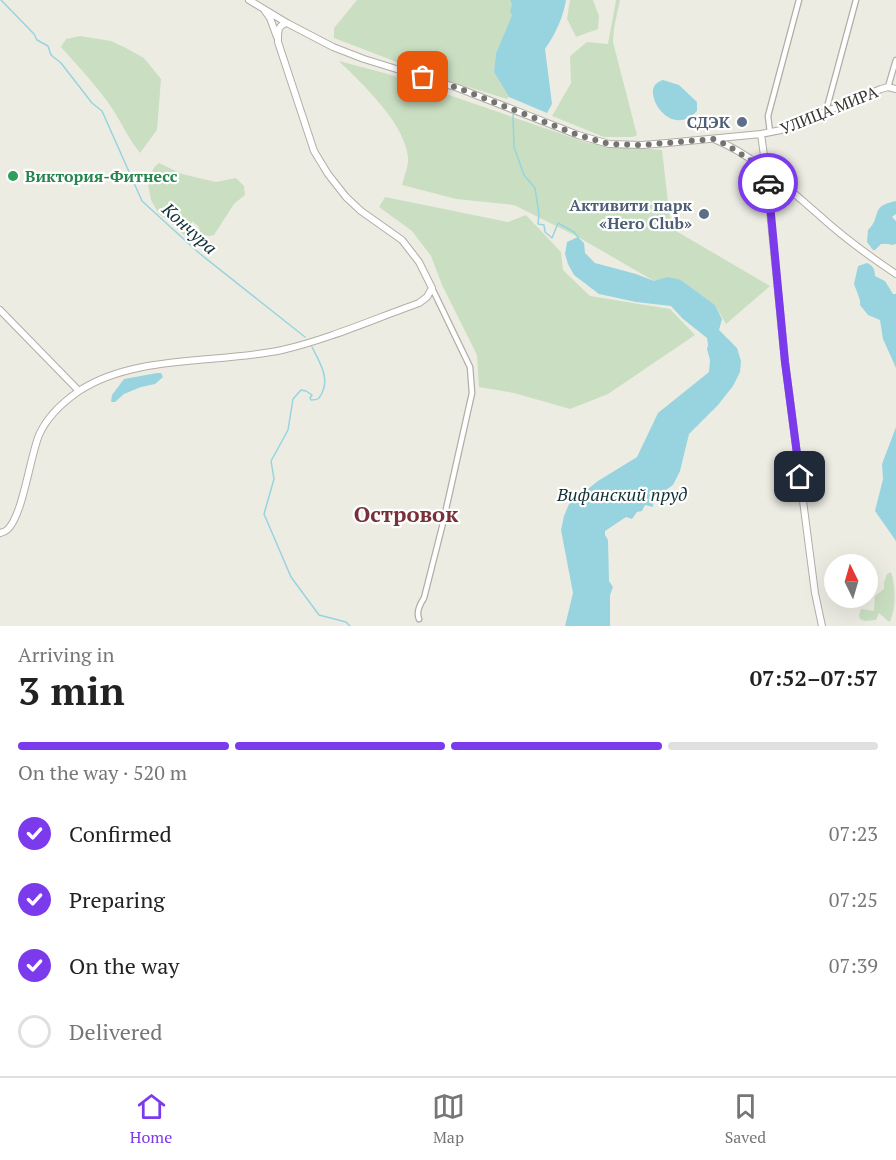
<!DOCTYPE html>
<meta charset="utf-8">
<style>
:root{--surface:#fff;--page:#f6f6f6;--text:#222;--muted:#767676;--line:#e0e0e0;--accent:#7c3aed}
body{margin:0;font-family:"PT Serif",serif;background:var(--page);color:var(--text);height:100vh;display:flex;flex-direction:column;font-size:22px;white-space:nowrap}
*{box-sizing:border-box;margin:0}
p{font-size:20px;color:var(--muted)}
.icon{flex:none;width:33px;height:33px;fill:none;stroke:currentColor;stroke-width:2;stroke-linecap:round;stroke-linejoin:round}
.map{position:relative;height:626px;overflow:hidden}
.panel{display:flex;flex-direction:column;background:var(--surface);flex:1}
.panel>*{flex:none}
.needle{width:39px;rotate:355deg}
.fabs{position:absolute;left:824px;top:554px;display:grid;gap:12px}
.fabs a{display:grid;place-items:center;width:54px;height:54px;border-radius:50%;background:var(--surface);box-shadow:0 6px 24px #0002;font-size:30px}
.pin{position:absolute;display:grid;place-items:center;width:51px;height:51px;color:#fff;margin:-26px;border-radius:12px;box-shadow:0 3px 9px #0006}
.courier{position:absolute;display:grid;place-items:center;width:60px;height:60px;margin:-30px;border:4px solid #7c3aed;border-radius:50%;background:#fff;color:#222;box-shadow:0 2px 8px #0007}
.summary em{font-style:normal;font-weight:800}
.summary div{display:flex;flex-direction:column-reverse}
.summary{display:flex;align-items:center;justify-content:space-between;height:102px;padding:0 18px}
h1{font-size:39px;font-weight:800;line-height:45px}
.bar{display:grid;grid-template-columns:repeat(4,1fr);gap:9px 6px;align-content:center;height:72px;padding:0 18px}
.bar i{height:8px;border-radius:4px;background:var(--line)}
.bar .active{background:var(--accent)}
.bar p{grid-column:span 4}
ol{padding:0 18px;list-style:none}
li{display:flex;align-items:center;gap:18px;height:66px}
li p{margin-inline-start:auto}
li .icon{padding:6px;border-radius:50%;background:var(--accent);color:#fff;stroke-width:4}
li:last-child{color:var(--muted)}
li i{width:33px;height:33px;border:3px solid var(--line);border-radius:50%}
.dock{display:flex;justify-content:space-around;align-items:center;height:84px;border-top:2px solid var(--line);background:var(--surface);font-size:16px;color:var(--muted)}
.dock a{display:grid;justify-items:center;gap:3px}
.dock .active{color:var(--accent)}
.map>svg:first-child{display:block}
.green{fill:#cadfc2}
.water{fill:#97d4e0}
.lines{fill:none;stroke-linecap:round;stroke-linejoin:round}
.stream{stroke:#97d4e0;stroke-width:1.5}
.street-casing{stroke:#b0aea6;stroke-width:7}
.secondary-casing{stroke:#b0aea6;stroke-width:8}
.street{stroke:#fff;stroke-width:4.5}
.secondary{stroke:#fff;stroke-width:6}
.done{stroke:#75746f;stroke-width:6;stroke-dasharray:0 10.8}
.route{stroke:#7c3aed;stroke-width:8}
.service-dot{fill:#5c6f8a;stroke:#fff;stroke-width:2}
.leisure-dot{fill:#2e9e5b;stroke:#fff;stroke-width:2}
.labels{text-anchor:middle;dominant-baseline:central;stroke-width:4.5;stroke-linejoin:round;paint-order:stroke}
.street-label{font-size:16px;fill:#343330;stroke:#fff}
.service-label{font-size:16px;font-weight:bold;fill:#4e5e75;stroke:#fff;text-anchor:end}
.leisure-label{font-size:16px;font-weight:bold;fill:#27864d;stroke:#fff;text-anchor:start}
.water-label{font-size:18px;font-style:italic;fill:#113035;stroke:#fff}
.district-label{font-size:22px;font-weight:bold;fill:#783139;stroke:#fff}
</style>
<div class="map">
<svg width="896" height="626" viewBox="0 0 896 626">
<rect width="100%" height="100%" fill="#edece3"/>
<path class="green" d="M357,0H510L512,5V15L496,53L494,72L509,97L507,99L433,76L334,38V28Z
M570,0H593L599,16L598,29L576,37L567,19Z
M616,0H620L614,28L613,42L637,135L633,137H604L552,116L571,83L570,56L587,42L608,44Z
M80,36L111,41L126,48L144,58L161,79L157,130L140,153C127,137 119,117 107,101C93,82 76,64 61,47L66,39Z
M339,61L388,74L588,143L662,150L671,228L770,286L726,324L715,305L681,280L654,281L578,237L514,205L456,199L402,185C404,177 409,165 408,157C404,122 363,85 339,61Z
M159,163L182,174L216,182L236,178L244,186L245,195L234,204L214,235L209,236L201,234L198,226L192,221L191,231L194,240L191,242L172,223L159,214L151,200L147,179C151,174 153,167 159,163Z
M385,197L508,222L526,215L561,252L563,270L590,296L670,309L695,335L608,394L570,409L514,393L479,387L477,355L442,285L431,256L412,231L379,207Z
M891,572C896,586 896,608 890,622L888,621L879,613L876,620L865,621L860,619L859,616L861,609L874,611L875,596L884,589V582L887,574Z"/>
<path class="water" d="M510,0H566C563,18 555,35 545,49L552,104L547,113L509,97L494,72L496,53L512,15L510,11L512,5Z
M663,80L679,85L697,102V111C672,138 645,98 655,85C658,82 660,81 663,80Z
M896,201V214L892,217L896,221V244L891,245L889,244H881L875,250H873L867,242L868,230C882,217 869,206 896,201Z
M578,237L584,243L585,253L595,263L636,274L654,281L668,277L681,280L715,305L722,319L719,330L737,348L741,361L740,372L733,386L718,405L689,434L680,471L673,485L653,499V507L645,505L642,511L637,512L632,519L626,517L605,531V535L608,540L609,581L613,587L610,595V626H565L573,593L561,530L564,516L569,504L598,481L637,457L658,413L709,372L710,360L707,349L708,345L707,338L683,319L671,306L636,302L599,294L574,275L568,264L565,254L567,242Z
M867,263C873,265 875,270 875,276L885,281L893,294H896V368L883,339L880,320L868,315L860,305V300L854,284L858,266Z
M157,373H161L163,377L155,384L141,387L124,394L115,402H111L112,395L124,379Z
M896,427V541L875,511L883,479L882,464Z"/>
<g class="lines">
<path class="stream" d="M1,0L34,34L37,40L48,46L51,55L61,63L92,103L102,111L142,201L199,253L305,337
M514,113L513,116L514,147L524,175L535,188L539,214L538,224L544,225L545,232L552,238L558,223L574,232L578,237V239
M312,347C319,361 330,378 322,393C319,399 318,400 311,400L310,398L312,395L306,391L301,390L293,399L288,430L271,461L274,479L264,514L291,577L319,615L346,622L350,626"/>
<defs>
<path id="street" d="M888,87L896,60
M826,111L856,0
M770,132L768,116L799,0
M419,619C416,612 420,604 424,598L442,527L472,393L470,367L432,288"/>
<path id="secondary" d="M249,0L287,23L333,47L364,59L458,88L578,135L609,144L642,145L667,143L761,134L781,130L881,89L888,87L896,89
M265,11L270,18L277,37
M761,134L766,170L785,362L815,593L822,626
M714,139C755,156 786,187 819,215C843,237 869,256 896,274
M0,310L79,391
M0,533C4,532 5,532 8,529C23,514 30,457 39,435C47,417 63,402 79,391C135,354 218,364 282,350C329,339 374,319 419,303L427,297L432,288L419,262L402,240L361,211L346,197L328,174L314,151L278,42C278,33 277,25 287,23"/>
</defs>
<use href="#street" class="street-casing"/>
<use href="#secondary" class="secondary-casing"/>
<use href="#street" class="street"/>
<use href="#secondary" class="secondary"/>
</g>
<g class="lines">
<path class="done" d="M423,77L458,88L578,135L609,144L642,145L714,139L727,145L766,170L768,183"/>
<path class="route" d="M768,183L785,362L800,477"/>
</g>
<g class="service-dot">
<circle cx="742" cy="122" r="6"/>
<circle cx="704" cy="214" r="6"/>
</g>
<circle class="leisure-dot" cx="13" cy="176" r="6"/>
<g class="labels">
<g class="street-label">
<text transform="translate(829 110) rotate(-22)">УЛИЦА МИРА</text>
</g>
<g class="service-label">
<text x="730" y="122">СДЭК</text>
<text x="692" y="205">Активити парк<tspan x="692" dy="18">«Hero Club»</tspan></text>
</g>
<g class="leisure-label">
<text x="25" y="176">Виктория-Фитнесс</text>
</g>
<g class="water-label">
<text transform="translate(190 228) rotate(42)">Кончура</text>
<text x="622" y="494">Вифанский пруд</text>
</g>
<g class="district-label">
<text x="406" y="513">Островок</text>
</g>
</g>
</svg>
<div class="fabs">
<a><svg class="needle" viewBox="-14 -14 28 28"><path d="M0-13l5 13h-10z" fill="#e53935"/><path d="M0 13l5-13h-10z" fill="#767676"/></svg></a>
</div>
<div class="pin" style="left:423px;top:77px;background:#ea580c"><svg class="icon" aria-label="bag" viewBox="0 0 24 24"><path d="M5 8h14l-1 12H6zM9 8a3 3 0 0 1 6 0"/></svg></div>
<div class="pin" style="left:800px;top:477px;background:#1f2937"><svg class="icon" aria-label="home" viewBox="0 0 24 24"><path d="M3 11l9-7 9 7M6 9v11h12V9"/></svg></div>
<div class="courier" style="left:768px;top:183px"><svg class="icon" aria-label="car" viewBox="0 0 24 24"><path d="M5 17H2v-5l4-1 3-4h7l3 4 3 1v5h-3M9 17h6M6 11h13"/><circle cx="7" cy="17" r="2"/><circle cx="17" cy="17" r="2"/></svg></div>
</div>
<section class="panel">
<div class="summary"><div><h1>3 min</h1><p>Arriving in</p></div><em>07:52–07:57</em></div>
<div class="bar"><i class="active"></i><i class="active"></i><i class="active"></i><i></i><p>On the way · 520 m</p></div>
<ol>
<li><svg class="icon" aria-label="check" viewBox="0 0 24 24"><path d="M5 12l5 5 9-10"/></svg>Confirmed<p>07:23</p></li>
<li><svg class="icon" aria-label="check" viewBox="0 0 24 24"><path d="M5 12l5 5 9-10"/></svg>Preparing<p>07:25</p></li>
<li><svg class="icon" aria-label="check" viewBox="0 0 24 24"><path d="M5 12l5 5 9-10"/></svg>On the way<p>07:39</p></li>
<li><i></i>Delivered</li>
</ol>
</section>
<nav class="dock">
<a class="active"><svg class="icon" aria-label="home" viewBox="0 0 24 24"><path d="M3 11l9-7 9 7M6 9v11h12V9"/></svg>Home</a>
<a><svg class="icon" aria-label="map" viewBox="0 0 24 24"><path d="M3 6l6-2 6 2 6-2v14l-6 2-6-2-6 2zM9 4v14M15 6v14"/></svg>Map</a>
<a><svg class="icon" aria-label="saved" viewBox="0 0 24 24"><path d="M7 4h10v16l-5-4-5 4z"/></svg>Saved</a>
</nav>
